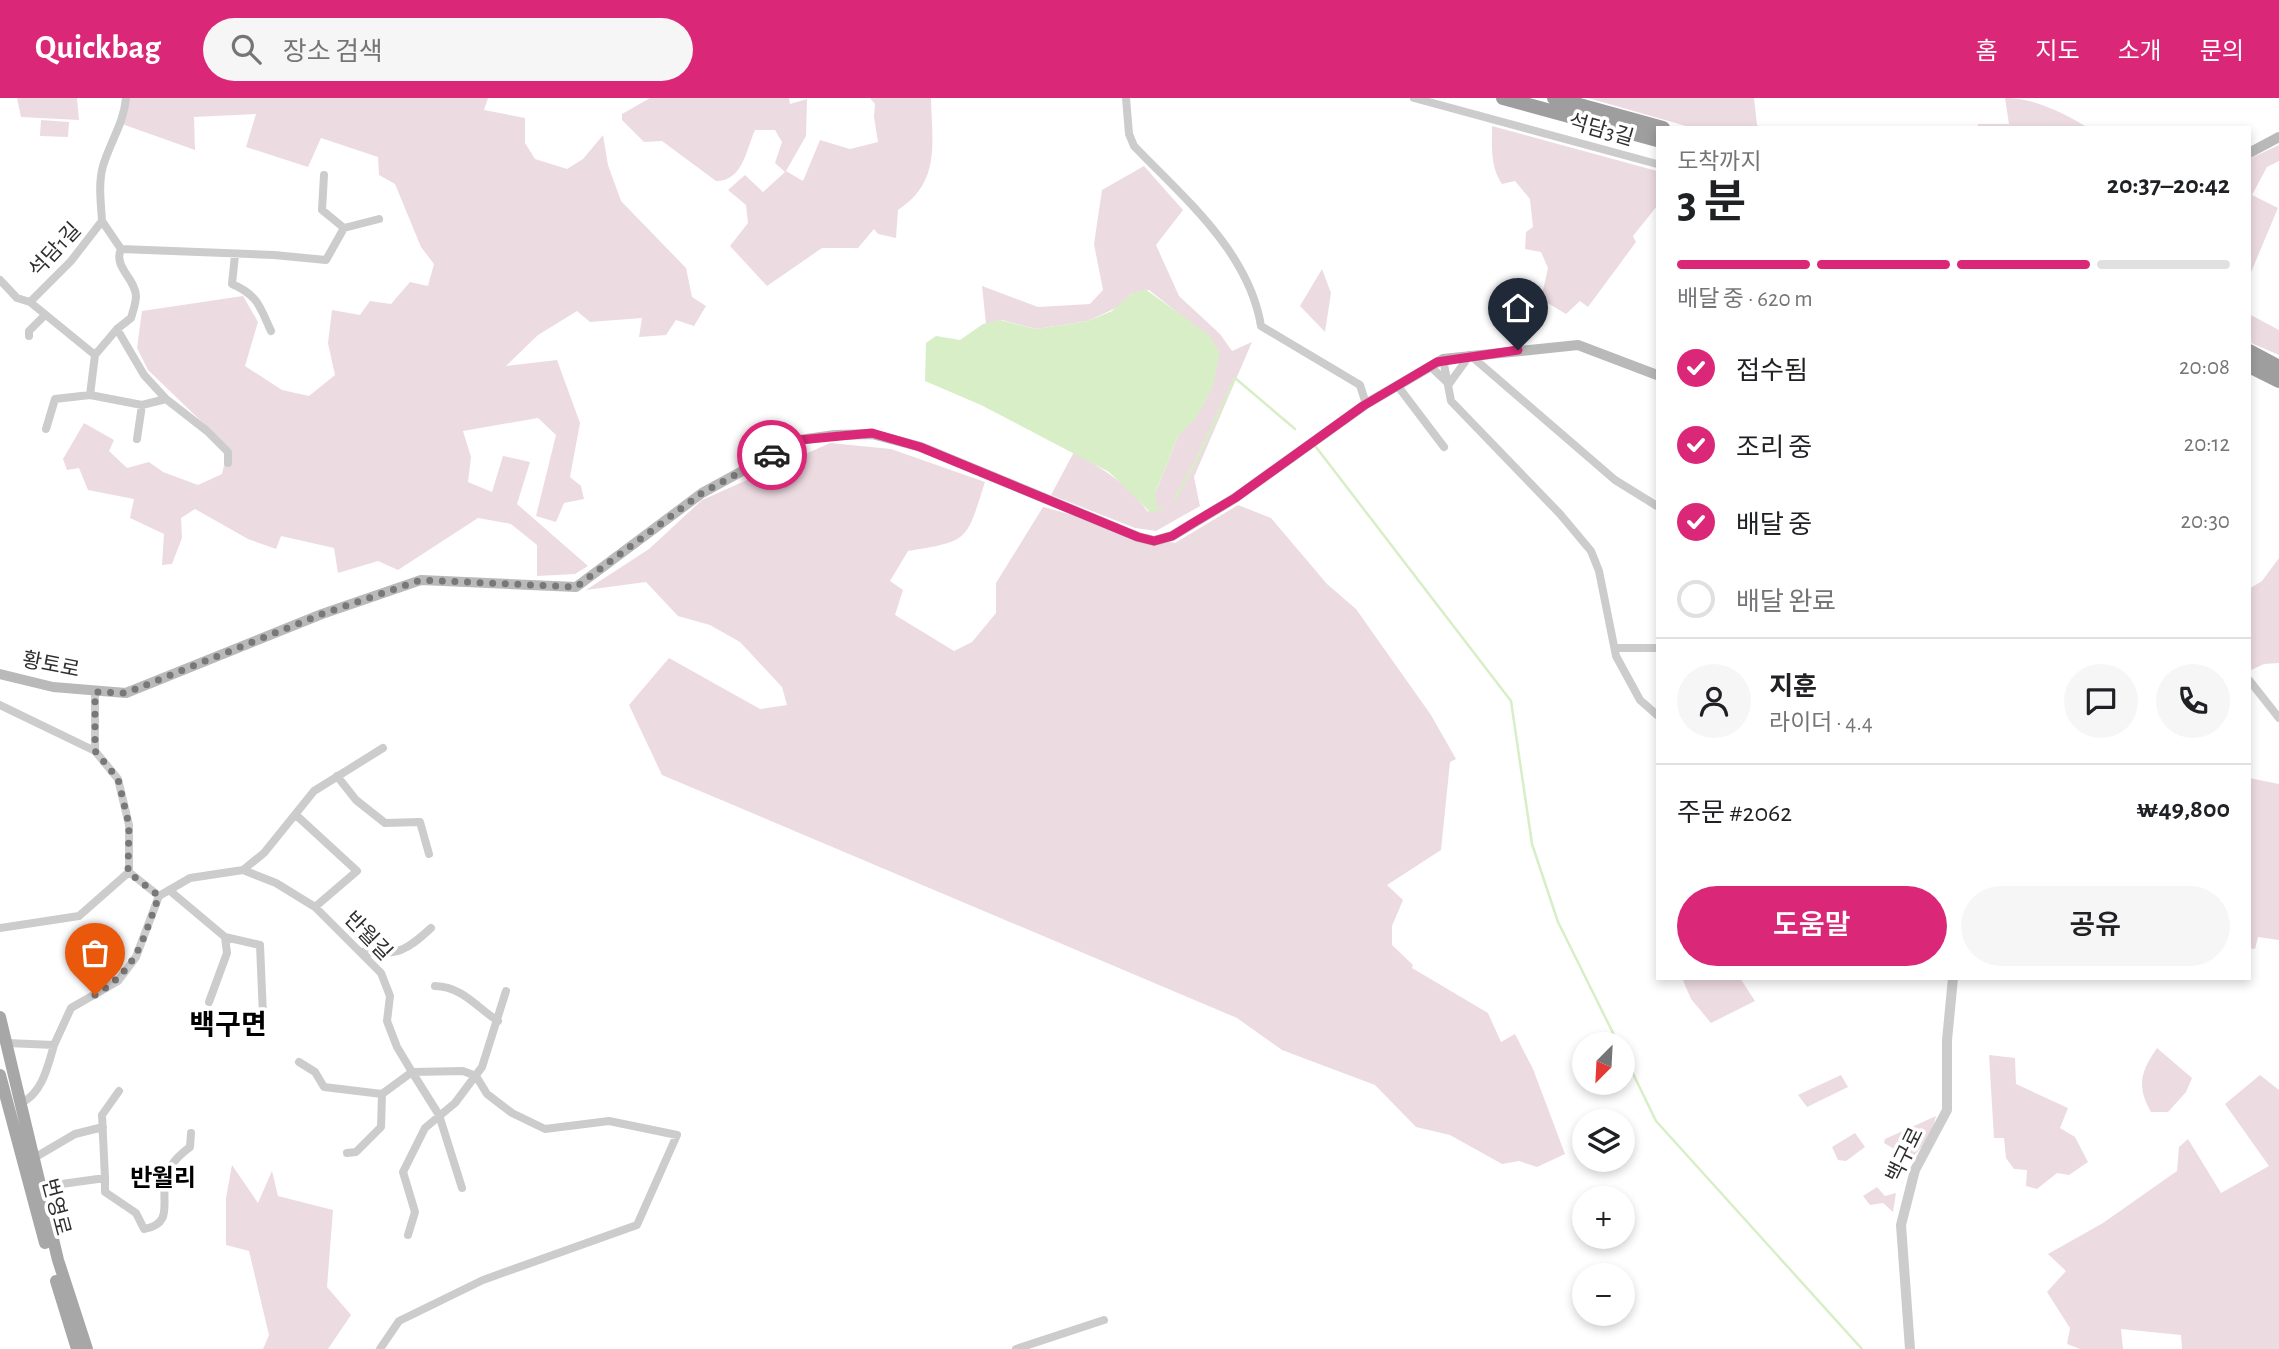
<!DOCTYPE html>
<html lang="ko">
<meta charset="utf-8">
<style>
:root{--surface:#fff;--page:#f6f6f6;--text:#202124;--muted:#757577;--line:#e0e0e0;--accent:#db2777}
body{margin:0;font-family:"Alegreya Sans","Noto Sans KR",sans-serif;background:var(--page);color:var(--text);height:100vh;display:flex;flex-direction:column;font-size:26px;white-space:nowrap}
*{box-sizing:border-box;margin:0}
p{font-size:23px;color:var(--muted)}
.icon{flex:none;width:38px;height:38px;fill:none;stroke:currentColor;stroke-width:2;stroke-linecap:round;stroke-linejoin:round}
.map{position:relative;flex:1;overflow:hidden}
.sheet{position:absolute;left:1656px;top:28px;width:595px;height:854px;display:flex;flex-direction:column;background:var(--surface);border-radius:0px;box-shadow:0 4px 10px #0003}
.sheet>*{flex:none}
.needle{width:46px;rotate:204deg}
.fabs{position:absolute;left:1572px;top:934px;display:grid;gap:14px}
.fabs a{display:grid;place-items:center;width:63px;height:63px;border-radius:50%;background:var(--surface);box-shadow:0 4px 10px #0003;font-size:35px}
.pin{position:absolute;display:grid;place-items:center;width:60px;height:60px;color:#fff;margin:-72px -30px;border-radius:50% 50% 50% 0;rotate:-45deg;box-shadow:0 0 7px #0007}
.pin .icon{rotate:45deg}
.courier{position:absolute;display:grid;place-items:center;width:70px;height:70px;margin:-35px;border:5px solid #db2777;border-radius:50%;background:#fff;color:#222;box-shadow:0 2px 9px #0007}
.headline em{font-style:normal;font-weight:600}
.headline div{display:flex;flex-direction:column-reverse}
.headline{display:flex;align-items:center;justify-content:space-between;height:119px;padding:0 21px}
h1{font-size:46px;font-weight:600;line-height:52px}
.bar{display:grid;grid-template-columns:repeat(4,1fr);gap:10px 7px;align-content:center;height:84px;padding:0 21px}
.bar i{height:9px;border-radius:5px;background:var(--line)}
.bar .on{background:var(--accent)}
.bar p{grid-column:span 4}
.line{display:flex;align-items:center;gap:18px;padding:0 21px;border-top:2px solid var(--line)}
.line div{flex:1}
.round{display:grid;place-items:center;flex:none;width:74px;height:74px;border-radius:37px;background:var(--page)}
ol{padding:0 21px;list-style:none}
li{display:flex;align-items:center;gap:21px;height:77px}
li p{margin-inline-start:auto}
li .icon{padding:7px;border-radius:50%;background:var(--accent);color:#fff;stroke-width:4}
li:last-child{color:var(--muted)}
li i{width:38px;height:38px;border:4px solid var(--line);border-radius:50%}
.cta{display:flex;gap:14px;margin-top:auto;padding:14px 21px}
.cta a{flex:1;height:80px;border-radius:42px;background:var(--accent);color:#fff;font-size:28px;font-weight:600;line-height:80px;text-align:center}
.cta a+a{background:var(--page);color:var(--text)}
header{display:flex;align-items:center;gap:42px;box-sizing:border-box;height:98px;padding:0 35px;background:var(--accent);color:#fff}
header strong{font-size:33px}
nav{display:flex;gap:38px;margin-inline-start:auto;font-size:24px}
.search{width:490px;height:63px;background:var(--page);display:flex;align-items:center;gap:18px;box-sizing:border-box;padding:0 24px;border-radius:38px;color:var(--muted);font-size:26px}
.map>svg:first-child{display:block}
.green{fill:#eddbe2}
.water{fill:#d8eec6}
.lines{fill:none;stroke-linecap:round;stroke-linejoin:round}
.stream{stroke:#d8eec6;stroke-width:2.5}
.minor{stroke:#ccc;stroke-width:8}
.tertiary{stroke:#ccc;stroke-width:10}
.secondary{stroke:#b9b9b9;stroke-width:10}
.primary{stroke:#a7a7a7;stroke-width:12}
.trunk{stroke:#9e9e9e;stroke-width:14}
.done{stroke:#787878;stroke-width:7;stroke-dasharray:0 12.6}
.route{stroke:#db2777;stroke-width:9}
.labels{text-anchor:middle;dominant-baseline:central;stroke-width:7;stroke-linejoin:round;paint-order:stroke}
.street-label{font-size:21px;fill:#2f2f2f;stroke:#fff}
.quarter-label{font-size:24px;font-weight:bold;fill:#000;stroke:#fff}
.district-label{font-size:28px;font-weight:bold;fill:#000;stroke:#fff}
</style>
<header>
<strong>Quickbag</strong>
<div class="search"><svg class="icon" aria-label="search" viewBox="0 0 24 24"><circle cx="10" cy="10" r="6"/><path d="M15 15l6 6"/></svg>장소 검색</div>
<nav><a>홈</a><a>지도</a><a>소개</a><a>문의</a></nav>
</header>
<div class="map">
<svg width="2279" height="1251" viewBox="0 0 2279 1251">
<rect width="100%" height="100%" fill="#fff"/>
<path class="green" d="M17,0H77L79,22L21,19Z
M127,0H488L484,12L525,20V45L535,61L567,71L583,61L603,37L608,67L621,103L686,170L692,199L706,208L694,228L676,222L666,237L639,239L642,220L590,224L577,213L538,237L506,268L557,262L580,325L570,379L581,388L584,401L564,405L556,424L536,418L556,337L538,320L463,333L471,359L468,384L492,394L503,358L530,364L517,406L588,468L575,476L537,478V447L511,426L478,420L398,472L378,463L338,475L334,450L281,438L276,451L248,441L195,411L181,420L182,440L172,466L162,467L164,436L130,420L134,401L88,392L79,370L67,372L63,361L84,325L114,342L109,353L127,370L149,364L163,374L198,387L222,376L228,349L148,272L137,250L142,213L243,198L258,224L245,268L282,292L309,298L335,277L328,245L332,212L360,217L370,203L391,206L410,184L428,188L434,166L421,149L395,86L379,77L378,59L321,40L308,69L246,49L256,16L194,19L195,52L122,26Z
M650,0H789L790,6L807,1L806,38L786,73L803,83L820,42L850,51L878,44L874,19L875,6L870,0H931C932,45 941,84 898,112L896,140L878,136L874,131L858,150H822L767,188L730,148L748,125L746,107L728,92L745,77L763,94L785,74L775,65L782,44L775,32H755C746,52 743,83 716,83L662,43L644,44L622,22V16Z
M1588,0H1754L1757,27L1761,30H1693Z
M2005,0C2036,0 2063,15 2089,30H1978V26H2009Z
M41,22L69,24L68,39L40,38Z
M1492,28L1657,73V108L1633,138L1636,144L1588,209L1580,203L1566,216L1541,201L1548,170L1541,154L1525,151L1526,134L1533,129L1530,101L1515,83L1502,86C1490,69 1492,48 1492,28Z
M2279,47V63L2267,69L2252,97L2278,110L2249,179V61Z
M1144,68L1183,112L1156,147L1179,198L1220,236L1232,253L1252,244L1194,379L1200,408L1156,433L1135,430L1051,397L1074,354C1103,371 1128,386 1148,414L1178,338L1187,222L1149,192L1131,196L1118,209L1088,223L1036,231L1002,222L986,226L982,188L1038,209L1090,206L1103,192L1094,146L1102,92Z
M1322,171L1331,195L1325,234L1300,208Z
M2249,216L2279,232V257L2249,244Z
M830,345L891,351L985,384C966,443 970,443 908,453L890,483L903,492L895,517L954,553L972,544L996,515V485L1043,409L1175,445L1238,407L1271,420L1327,486L1356,511L1431,617L1456,661L1450,664L1441,752L1387,787L1403,802L1392,828V847L1413,867L1412,870L1488,915L1501,944L1515,936L1533,971L1565,1056L1537,1069L1519,1063L1502,1066L1450,1037L1416,1029L1375,987L1282,952L1237,920L662,677L629,607L669,560L760,611L787,607L782,589L740,544L710,527L678,518L646,484L586,492L649,451L702,402Z
M2279,460V565L2264,566L2249,573V491L2262,483Z
M2249,680L2279,686V842L2258,839L2255,851L2249,850Z
M1682,880H1740L1755,903L1711,925L1691,901Z
M2157,950L2192,980L2186,994L2168,1014H2151C2136,988 2141,973 2157,950Z
M1989,957L2015,960L2016,986L2068,1010L2060,1030L2075,1039L2088,1064L2069,1077L2057,1075L2037,1091L2026,1088L2027,1072L2014,1071L2006,1060L2004,1040H1994Z
M1841,977L1848,989L1807,1009L1798,997Z
M2260,977L2279,992V1251H2182L2181,1237L2121,1231L2123,1251H2080L2067,1246L2070,1230L2047,1194L2066,1173L2048,1156L2103,1125L2177,1073L2179,1049L2188,1041L2221,1095L2269,1068L2225,1006Z
M1936,1018L1930,1040L1911,1061L1884,1045L1885,1041Z
M1855,1035L1865,1049L1846,1063L1838,1062L1832,1049Z
M232,1067L258,1105L272,1073L278,1098L333,1112L327,1189L351,1217L328,1251H263L269,1237L249,1153L226,1147V1100Z
M1877,1089L1885,1098L1896,1095L1893,1114L1883,1105L1870,1107L1863,1098Z"/>
<path class="water" d="M1145,191L1209,237L1220,255L1213,287L1205,304L1196,320L1178,338L1155,396L1157,412L1151,415L1109,374L981,307L925,283L926,245L936,238L960,242L983,226L1000,222L1036,231L1088,223L1112,213L1131,196Z"/>
<g class="lines">
<path class="stream" d="M1316,349L1511,603L1532,746L1558,824L1619,947
M1175,400L1196,363L1235,280L1295,331
M1157,412L1161,409
M1622,953L1656,1023L1862,1251"/>
<path class="minor" d="M1126,0L1129,36L1134,48C1184,100 1249,154 1261,228L1360,287L1366,306
M1414,0L1657,66
M324,77L322,112L344,130
M102,123L121,151
M235,157L232,186C258,197 260,209 271,233
M0,182L17,200L30,204L95,257L90,297L55,301L46,331
M30,204L71,163L102,123C101,105 98,86 103,68C110,44 124,25 126,0
M29,238V233L45,217
M95,257L117,231L131,220C133,213 136,205 136,198C135,180 113,169 121,151L274,157L326,162L344,130L379,121
M1443,261L1451,303L1560,416L1591,453L1599,473L1616,558L1640,602L1657,617
M1430,268L1449,286L1470,257L1615,382L1657,408
M1397,287L1444,349
M90,297L142,307L166,301L144,277L117,231
M166,301L207,333L228,354V365
M137,341L142,307
M1615,550H1657
M2249,582L2279,620
M95,594V653L118,681L129,727V774
M0,607L95,653
M337,678L356,702L385,725L420,724L429,756
M296,717L357,773L315,809
M243,772L264,755L314,693L383,650
M129,774L159,798
M169,792L225,839L227,855L209,904
M0,830L79,818L129,774
M225,839L260,847L263,917
M362,854C398,857 405,854 431,830
M435,888C463,889 476,909 498,923
M7,945L54,947L71,910L118,883L136,859L159,798L190,780L243,772L276,785L315,809L381,875L390,898L387,923L397,949L412,974L463,973L476,978L487,996L512,1015L545,1031L609,1023L677,1037L637,1127L483,1182L399,1223L380,1251
M299,964L315,974L324,989L382,996L412,974L439,1017L462,1090
M21,1005C42,996 48,968 54,947
M347,1055L356,1054L381,1029L382,996
M34,1060L75,1036L103,1029
M105,1080V1094L136,1115L144,1131C175,1126 160,1102 166,1081C169,1067 178,1058 190,1049L191,1035
M40,1089L105,1080L102,1017L119,993
M408,1137L415,1114L403,1074L425,1030L455,1005L482,969L506,893
M1016,1251L1104,1222"/>
<path class="tertiary" d="M1910,1251L1901,1127L1915,1072L1947,1012V942L1953,880"/>
<path class="secondary" d="M2249,55L2279,39
M0,576L53,589L126,595L322,516L421,482L576,489L702,395L799,342L835,337L872,336L921,349L1138,439L1154,443L1172,438L1235,400L1366,306L1443,261L1578,247L1657,277"/>
<path class="primary" d="M0,919L58,1162L87,1251
M0,977L45,1145
M56,1183L77,1251"/>
<path class="trunk" d="M1503,0L1657,42
M1554,0L1663,30
M2249,253L2279,269
M2249,268L2279,283"/>
</g>
<g class="lines">
<path class="done" d="M95,897C138,871 142,843 159,798L128,774L129,727L118,681L95,653V594L126,595L322,516L421,482L576,489L702,395L772,357"/>
<path class="route" d="M772,357L799,342L872,335L920,349L1138,439L1154,443L1172,438L1193,425L1235,400L1363,308L1437,264L1518,252"/>
</g>
<g class="labels">
<g class="street-label">
<text transform="translate(1601 32) rotate(16)">석담3길</text>
<text transform="translate(55 152) rotate(-47)">석담1길</text>
<text transform="translate(51 567) rotate(11)">황토로</text>
<text transform="translate(368 838) rotate(46)">반월길</text>
<text transform="translate(1905 1057) rotate(-64)">백구로</text>
<text transform="translate(56 1109) rotate(75)">번영로</text>
</g>
<g class="quarter-label">
<text x="163" y="1081">반월리</text>
</g>
<g class="district-label">
<text x="228" y="928">백구면</text>
</g>
</g>
</svg>
<div class="fabs">
<a><svg class="needle" viewBox="-14 -14 28 28"><path d="M0-13l5 13h-10z" fill="#e53935"/><path d="M0 13l5-13h-10z" fill="#757577"/></svg></a>
<a><svg class="icon" aria-label="layers" viewBox="0 0 24 24"><path d="M12 4l9 5-9 5-9-5zM3 14l9 5 9-5"/></svg></a>
<a>+</a>
<a>−</a>
</div>
<div class="pin" style="left:95px;top:897px;background:#ea580c"><svg class="icon" aria-label="bag" viewBox="0 0 24 24"><path d="M5 8h14l-1 12H6zM9 8a3 3 0 0 1 6 0"/></svg></div>
<div class="pin" style="left:1518px;top:252px;background:#1f2937"><svg class="icon" aria-label="home" viewBox="0 0 24 24"><path d="M3 11l9-7 9 7M6 9v11h12V9"/></svg></div>
<div class="courier" style="left:772px;top:357px"><svg class="icon" aria-label="car" viewBox="0 0 24 24"><path d="M5 17H2v-5l4-1 3-4h7l3 4 3 1v5h-3M9 17h6M6 11h13"/><circle cx="7" cy="17" r="2"/><circle cx="17" cy="17" r="2"/></svg></div>
<section class="sheet">
<div class="headline"><div><h1>3 분</h1><p>도착까지</p></div><em>20:37–20:42</em></div>
<div class="bar"><i class="on"></i><i class="on"></i><i class="on"></i><i></i><p>배달 중 · 620 m</p></div>
<ol>
<li><svg class="icon" aria-label="check" viewBox="0 0 24 24"><path d="M5 12l5 5 9-10"/></svg>접수됨<p>20:08</p></li>
<li><svg class="icon" aria-label="check" viewBox="0 0 24 24"><path d="M5 12l5 5 9-10"/></svg>조리 중<p>20:12</p></li>
<li><svg class="icon" aria-label="check" viewBox="0 0 24 24"><path d="M5 12l5 5 9-10"/></svg>배달 중<p>20:30</p></li>
<li><i></i>배달 완료</li>
</ol>
<div class="line" style="height:126px"><a class="round"><svg class="icon" aria-label="person" viewBox="0 0 24 24"><circle cx="12" cy="8" r="4"/><path d="M4 21q1-7 8-7t8 7"/></svg></a><div><b>지훈</b><p>라이더 · 4.4</p></div><a class="round"><svg class="icon" aria-label="chat" viewBox="0 0 24 24"><path d="M4 5h16v11H9l-5 4z"/></svg></a><a class="round"><svg class="icon" aria-label="phone" viewBox="0 0 24 24"><path d="M5 4h4l2 5-3 2q2 4 5 5l2-3 5 2v4C11 20 4 13 5 4z"/></svg></a></div>
<div class="line" style="height:91px"><div>주문 #2062</div><b>₩49,800</b></div>
<div class="cta"><a>도움말</a><a>공유</a></div>
</section>
</div>
